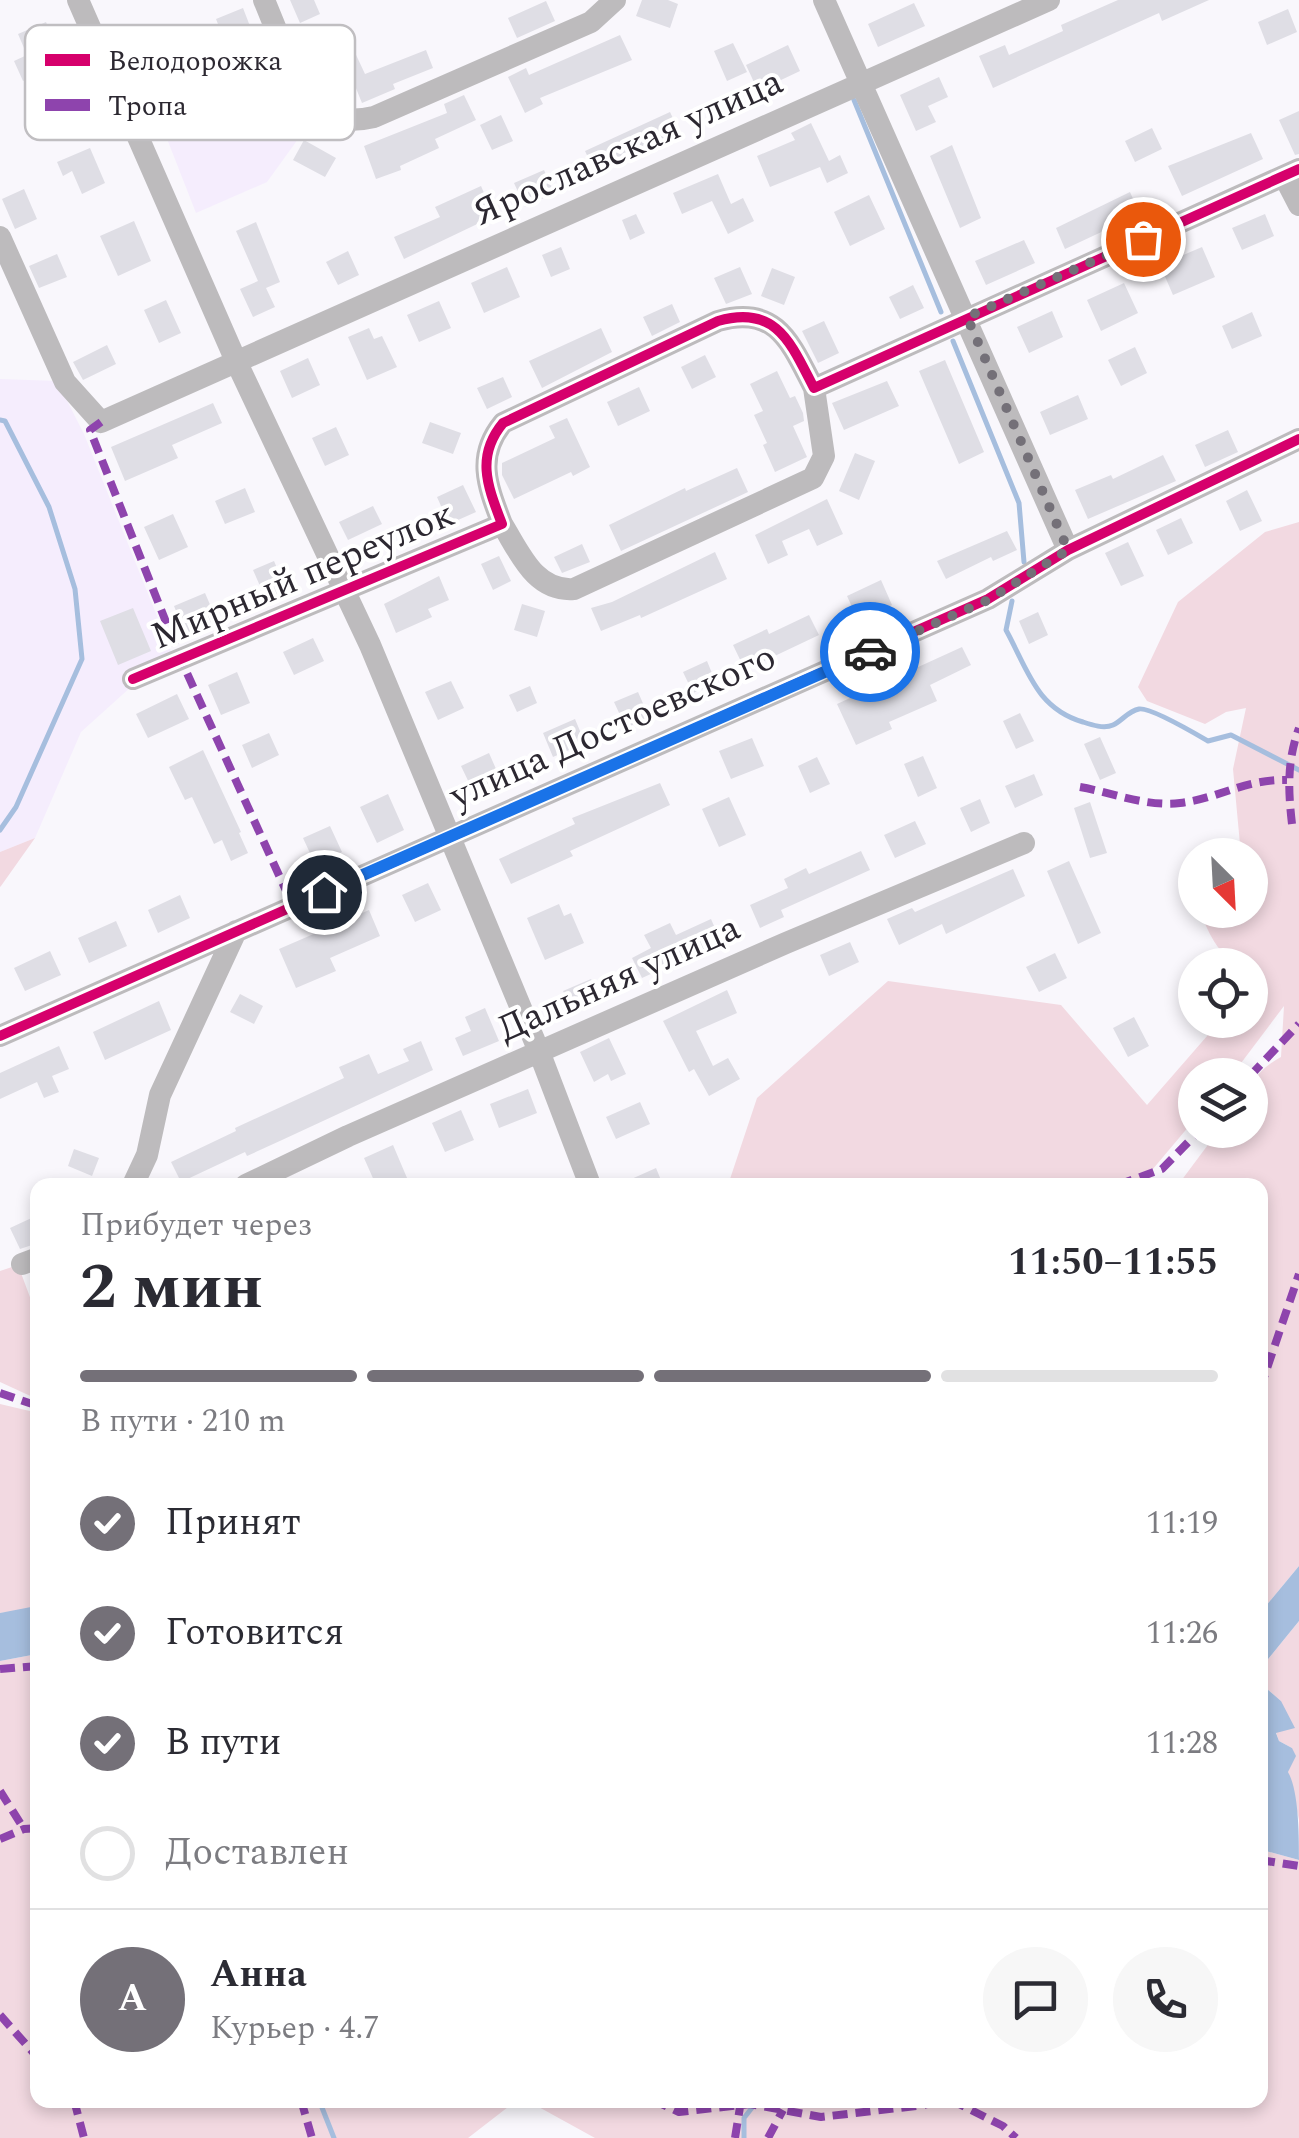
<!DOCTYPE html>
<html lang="ru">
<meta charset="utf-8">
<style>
:root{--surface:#fff;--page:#f7f7f7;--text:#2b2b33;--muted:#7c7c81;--line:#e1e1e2;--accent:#747078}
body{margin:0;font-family:Spectral,serif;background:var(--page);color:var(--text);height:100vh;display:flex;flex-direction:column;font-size:38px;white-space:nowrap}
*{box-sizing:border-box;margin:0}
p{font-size:32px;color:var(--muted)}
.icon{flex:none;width:55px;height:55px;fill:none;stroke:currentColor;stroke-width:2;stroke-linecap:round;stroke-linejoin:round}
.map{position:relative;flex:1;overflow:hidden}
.details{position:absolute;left:30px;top:1178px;width:1238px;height:930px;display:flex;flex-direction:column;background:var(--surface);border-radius:20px;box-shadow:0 5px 15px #0003}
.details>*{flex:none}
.needle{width:65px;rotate:156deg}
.buttons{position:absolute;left:1178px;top:838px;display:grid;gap:20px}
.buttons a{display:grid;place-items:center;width:90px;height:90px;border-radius:50%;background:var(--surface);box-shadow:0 5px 15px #0003;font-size:50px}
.pin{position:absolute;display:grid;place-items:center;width:85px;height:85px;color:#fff;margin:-42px;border:5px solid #fff;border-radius:50%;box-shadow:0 2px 10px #0007}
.courier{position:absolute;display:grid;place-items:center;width:100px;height:100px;margin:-50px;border:8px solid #1a73e8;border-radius:50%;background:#fff;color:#222;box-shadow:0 2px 12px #0007}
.headline em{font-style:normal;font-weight:700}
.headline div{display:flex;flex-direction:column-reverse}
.headline{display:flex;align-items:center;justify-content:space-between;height:170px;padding:0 50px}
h1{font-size:65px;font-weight:700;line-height:75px}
.bar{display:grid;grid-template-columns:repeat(4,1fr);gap:15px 10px;align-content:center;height:120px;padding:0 50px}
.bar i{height:12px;border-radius:8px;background:var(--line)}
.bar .selected{background:var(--accent)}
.bar p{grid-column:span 4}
.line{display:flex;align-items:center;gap:25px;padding:0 50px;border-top:2px solid var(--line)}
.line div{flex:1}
.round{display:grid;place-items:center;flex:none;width:105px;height:105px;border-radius:52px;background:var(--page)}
ol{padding:0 50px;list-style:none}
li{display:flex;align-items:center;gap:30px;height:110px}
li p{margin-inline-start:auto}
li .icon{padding:10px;border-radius:50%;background:var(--accent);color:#fff;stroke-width:4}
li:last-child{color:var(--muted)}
li i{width:55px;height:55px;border:5px solid var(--line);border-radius:50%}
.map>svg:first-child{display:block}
.built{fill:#f5edfd}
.green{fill:#f2d9e1}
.water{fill:#a6bede}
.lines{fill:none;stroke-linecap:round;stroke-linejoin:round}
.stream{stroke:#a6bede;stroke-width:5}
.building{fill:#dfdee5}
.street{stroke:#bdbbbd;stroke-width:22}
.quiet{stroke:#8e44ad;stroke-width:8;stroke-dasharray:15 8;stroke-linecap:butt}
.cycleway-casing{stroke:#fff;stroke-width:16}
.cycleway{stroke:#d6006c;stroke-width:10}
.done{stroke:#747078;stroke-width:10;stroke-dasharray:0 18}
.route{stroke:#1a73e8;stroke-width:12}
.labels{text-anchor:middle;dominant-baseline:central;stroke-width:8;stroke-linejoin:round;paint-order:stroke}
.street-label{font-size:38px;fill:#2c2831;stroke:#fff}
.key{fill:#fff;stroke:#c0bec1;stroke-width:2.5}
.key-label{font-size:28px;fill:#2c2831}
</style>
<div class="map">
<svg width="1299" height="2138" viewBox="0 0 1299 2138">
<rect width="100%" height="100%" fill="#f9f7fc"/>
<path class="built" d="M234,95L243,113L301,135L267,182L196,213L162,126Z
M0,379L57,381L84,434L173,656L132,686L81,732L35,838L0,852Z"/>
<path class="green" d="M1299,522V1566L1260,1613V1185H1178L1219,1130H1250C1250,1092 1245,1077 1281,1057L1284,1006L1232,1075H1195V1119L1147,1176L1165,1185H728L757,1098L888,981L1061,1005L1147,1105L1221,1020H1250V965C1221,965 1209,933 1199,910H1229L1245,917V910H1250V855H1241L1233,769L1246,708L1226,712L1205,724L1147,701L1138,687L1178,602L1265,532Z
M35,838L1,886L0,887V852Z
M18,1265L37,1316V1399L0,1382V1271Z
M0,1404L38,1413L37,1609L0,1613Z
M1299,1621V1820L1288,1772L1292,1748L1279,1741L1276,1732L1281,1701L1260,1683V1669Z
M37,1654L38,2100H517L468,2138H0V1661Z
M1260,1845L1266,1851L1299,1860V2138H595L526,2100H1260Z"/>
<path class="water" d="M1299,1566V1621L1260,1669V1613Z
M31,1607L37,1609V1654L0,1661V1613Z
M1260,1683L1281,1701L1295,1728L1276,1733L1279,1741L1292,1748L1296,1756L1288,1772C1299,1791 1299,1837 1299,1860L1266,1851L1260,1845V1808C1270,1798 1267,1784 1260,1774Z"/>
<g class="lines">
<path class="stream" d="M854,100L941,312
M953,341L1019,503L1024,562
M0,420L5,421L49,507L75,589L82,659L16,807L0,830
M1012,601L1006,630C1028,670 1036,708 1083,722C1092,725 1104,729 1113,725C1122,721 1128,711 1139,709C1150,707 1196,734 1208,741L1231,735L1299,770
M319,2100L334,2138
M744,2138V2118L758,2100"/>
</g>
<path class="building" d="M290,0H314L320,14L300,23Z
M642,0H668L678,4L670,28L636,16Z
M1118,0H1209L1162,21L1159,13L993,88L979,56L1005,45L1009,55L1063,31L1061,25Z
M546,1L555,21L517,38L508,18Z
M914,3L925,26L878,47L868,24Z
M243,8L258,47L231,57L216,19Z
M1288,9L1297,32L1267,45L1258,22Z
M46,22L60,56L34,67L37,75L23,81L14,61L27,55L18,34Z
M620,35L632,60L540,98L543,104L525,113L508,77L526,68L529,75Z
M350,42L365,74L426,50L433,68L393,84L395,89L362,103L351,76L329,87L315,59Z
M733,43L747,72L727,81L714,51Z
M788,45L800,71L758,91L746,65Z
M939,77L948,97L928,106L936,122L916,131L900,95Z
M464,95L476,120L435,139L439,148L400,166L401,170L376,179L364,146L447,113L444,104Z
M1299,111V154L1295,155L1279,120Z
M670,112L680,133L594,170L585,151Z
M501,115L513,141L492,150L480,125Z
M811,123L829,161L840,155L848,173L827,183L820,167L770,187L757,156L795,140L791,133Z
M1152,128L1162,149L1135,162L1125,141Z
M1251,133L1263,159L1182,196L1168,166Z
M304,140L336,158L325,177L293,160Z
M952,145L981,218L960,228L930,156Z
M90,148L105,183L82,194L72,171L63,176L57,162Z
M544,170L554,193L525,207L514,183Z
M718,174L731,204L743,198L754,221L728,234L712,201L682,214L673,193Z
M481,186L494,216L404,259L394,237L440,217L435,207Z
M24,189L37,219L15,229L2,199Z
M1130,192L1140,214L1065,249L1056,228Z
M869,195L885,229L850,246L834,212Z
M636,214L645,233L630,240L622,220Z
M1265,214L1274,236L1242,250L1232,228Z
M134,221L151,261L118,276L100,236Z
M256,222L280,282L266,288L275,307L253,317L240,289L258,281L236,231Z
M1024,240L1035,263L986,285L975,261Z
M561,247L570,269L551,277L542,255Z
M1202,247L1215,277L1173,295L1160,265Z
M348,251L359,275L338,285L326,262Z
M57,254L67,277L39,288L29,266Z
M507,267L520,297L484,313L471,283Z
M740,267L752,294L726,304L714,278Z
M772,268L795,277L784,305L761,296Z
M1124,283L1138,313L1101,331L1087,300Z
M913,285L924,308L900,319L889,297Z
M166,300L181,333L159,343L144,310Z
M439,301L451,328L419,342L407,315Z
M672,304L680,322L652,336L643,317Z
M1052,311L1063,337L1029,353L1017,327Z
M1252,312L1262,336L1232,349L1222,326Z
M824,321L839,353L818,363L802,331Z
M369,328L374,339L382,336L397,367L367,380L348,337Z
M601,328L612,352L542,388L529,361Z
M107,345L116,364L83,380L73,362Z
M1135,347L1147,373L1121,386L1108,360Z
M705,355L716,377L692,389L681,367Z
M308,358L320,385L292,398L280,371Z
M945,360L984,452L959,464L919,371Z
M777,371L790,398L795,396L803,413L804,421L793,426L807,457L775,472L763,445L767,443L754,415L763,411L750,384Z
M503,377L512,397L487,409L477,388Z
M887,381L899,406L844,430L832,403Z
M639,387L650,411L618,426L607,402Z
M1078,395L1088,419L1050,435L1040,412Z
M213,403L222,423L172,445L178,458L125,481L111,447Z
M567,418L590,467L573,476L571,472L514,499L502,475V463L555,438L549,426Z
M430,422L461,433L453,454L422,443Z
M336,427L349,455L325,466L312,438Z
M1228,430L1238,452L1205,467L1195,445Z
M855,453L875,461L859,500L839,491Z
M1163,455L1176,481L1088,519L1075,490L1111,475L1113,479Z
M737,468L748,492L621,551L609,525L685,488L686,491Z
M463,485L476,512L449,524L437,497Z
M245,488L255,512L225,524L215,501Z
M1247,490L1262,521L1240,531L1226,501Z
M827,499L843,534L817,546L809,529L782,541L788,555L768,564L755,535Z
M373,506L382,524L348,540L339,522Z
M173,514L188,547L159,560L144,527Z
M1181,518L1193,543L1168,555L1156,530Z
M1007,531L1017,550L993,561L991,557L946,579L937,561Z
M1128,542L1144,576L1121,586L1105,553Z
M582,544L590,562L562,573L554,557Z
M715,552L727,579L641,618L640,615L601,631L591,608L612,602Z
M499,556L511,581L493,590L481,564Z
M274,561L288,594L267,602L253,570Z
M439,576L449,600L428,609L432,617L396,633L384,604Z
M881,580L892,605L858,620L847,596Z
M205,593L218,623L186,636L174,606Z
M522,604L545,611L537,637L514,630Z
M133,608L151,651L118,665L100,621Z
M1038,612L1048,635L1029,644L1019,621Z
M809,615L819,635L745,670L733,645L767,629L769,634Z
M313,638L324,661L294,675L283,652Z
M962,647L971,665L930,685L937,701L889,722L892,729L856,745L837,704Z
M707,661L716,683L693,693L683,672Z
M237,672L250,703L221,715L208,685Z
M451,681L464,708L438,720L425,692Z
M530,686L537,703L517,712L509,695Z
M638,692L649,717L626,728L614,702Z
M177,694L189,719L148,738L136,714Z
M1020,713L1034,741L1016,749L1003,721Z
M575,719L585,743L553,757L543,733Z
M269,733L279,755L252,768L242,745Z
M1100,737L1116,773L1100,780L1084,744Z
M752,738L764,766L731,779L719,751Z
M203,750L241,832L239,833L248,853L231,861L222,840L214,844L192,797L185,800L169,767Z
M489,753L500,778L473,791L461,766Z
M923,756L937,788L918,797L904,764Z
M817,757L830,784L810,793L798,766Z
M1034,774L1043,795L1015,808L1005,786Z
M660,783L670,805L570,851L573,856L511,884L499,859L575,824L572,818Z
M388,794L404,830L377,843L360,807Z
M729,797L746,835L719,847L702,809Z
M980,799L990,823L971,832L960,808Z
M1090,802L1107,853L1090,858L1074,808Z
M915,821L926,844L895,858L884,835Z
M330,826L342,852L315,864L303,838Z
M861,851L870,870L781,910L784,917L760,928L750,905L788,888L784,879L806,868L809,874Z
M1069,861L1101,933L1078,944L1047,871Z
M1013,869L1025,896L946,934L942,924L899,945L887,919L912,908L915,912Z
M428,883L441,910L415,922L402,895Z
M180,895L190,918L158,933L148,910Z
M559,904L564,916L571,913L584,943L545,960L527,918Z
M369,910L380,936L330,958L336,971L296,988L279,949Z
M711,919L721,942L642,978L632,958L651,948L644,935L670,923L676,935Z
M116,921L127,946L89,963L78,938Z
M850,942L859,962L829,976L820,955Z
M50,951L61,975L25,991L14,968Z
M1055,953L1067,978L1039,992L1026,967Z
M591,979L598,993L570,1005L563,991Z
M727,990L737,1013L696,1031L713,1066L728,1058L740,1079L709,1096L694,1069L689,1072L663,1021Z
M240,994L263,1006L254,1024L230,1012Z
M159,1001L171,1030L105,1060L93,1032Z
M485,1008L499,1041L463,1056L455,1038L471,1031L465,1017Z
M1134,1017L1149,1046L1128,1057L1113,1028Z
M609,1038L626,1074L611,1081L608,1074L594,1082L580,1052Z
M421,1041L433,1070L282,1140L247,1156L245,1152L181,1182L171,1162L236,1131L235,1128L344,1078L339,1067L369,1054L378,1074L409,1061L403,1049Z
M59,1046L69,1069L52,1076L59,1092L44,1098L37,1082L0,1099V1073Z
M528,1089L537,1113L499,1128L490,1104Z
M640,1102L650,1124L616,1139L606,1117Z
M461,1110L474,1140L445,1152L432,1123Z
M393,1145L410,1185H376L364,1158Z
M74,1149L99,1158L92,1176L68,1166Z
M656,1168L663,1185H618Z
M38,1215V1243L20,1249L10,1228Z"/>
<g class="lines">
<path class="street" d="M78,0L236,361L370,645L540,1054L590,1185
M264,0L288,59
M824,0L1068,550
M133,128L288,59C308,100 323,129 374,117L591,22L615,0
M1284,176L1299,205
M0,237L65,382L101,422L1049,0
M502,524C520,553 535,592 574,589L813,478L824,456L814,388
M133,679L502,524C488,487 475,457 503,423L718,321C777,304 791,344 814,388L1299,169
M0,1036L988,599L1068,550L1299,439
M133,1185L147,1155L160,1095L236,931
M246,1185L348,1136L786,943L1024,843
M22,1264L38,1258"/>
<path class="quiet" d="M101,422L90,430L181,660L293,906
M1080,787C1114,793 1146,807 1180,803C1220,798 1245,779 1287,780
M1292,824C1288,789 1287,761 1299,728
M1250,1076L1299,1024
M1118,1185L1162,1169L1200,1130
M1260,1389L1299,1274
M0,1393L38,1406
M0,1669L38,1666
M0,1791L24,1829
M0,1839L24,1829L38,1828
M1260,1860L1299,1866
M0,2015L38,2058
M74,2100L84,2138
M301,2100L312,2138
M653,2100L679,2112L750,2104L821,2117L924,2105L942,2100
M951,2100L1003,2126L1016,2138
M735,2138L740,2107
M768,2138L783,2110"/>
<defs>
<path id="cycleway" d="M133,679L502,524C488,487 475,457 503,423L718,321C777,304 791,344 814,388L1299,169
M0,1036L988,599L1068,550L1299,439"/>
</defs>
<use href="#cycleway" class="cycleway-casing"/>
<use href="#cycleway" class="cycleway"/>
</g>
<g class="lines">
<path class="done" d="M870,652L988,600L1068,550L967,317L1143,239"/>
<path class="route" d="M324,892L870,652"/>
</g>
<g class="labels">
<g class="street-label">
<text transform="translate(628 148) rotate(-24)">Ярославская улица</text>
<text transform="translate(303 576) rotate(-23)">Мирный переулок</text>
<text transform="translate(613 727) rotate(-24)">улица Достоевского</text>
<text transform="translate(619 979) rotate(-24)">Дальняя улица</text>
</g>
</g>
<rect x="25" y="25" width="330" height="115" rx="15" class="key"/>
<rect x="45" y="54" width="45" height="12" fill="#d6006c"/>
<rect x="45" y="99" width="45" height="12" fill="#8e44ad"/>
<g class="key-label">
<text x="108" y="70">Велодорожка</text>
<text x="108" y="115">Тропа</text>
</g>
</svg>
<div class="buttons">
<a><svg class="needle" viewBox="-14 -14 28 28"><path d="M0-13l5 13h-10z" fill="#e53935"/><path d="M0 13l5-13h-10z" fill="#7c7c81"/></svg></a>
<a><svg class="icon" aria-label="locate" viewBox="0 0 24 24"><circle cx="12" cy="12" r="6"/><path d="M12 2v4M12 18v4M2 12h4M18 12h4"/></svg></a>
<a><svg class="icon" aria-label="layers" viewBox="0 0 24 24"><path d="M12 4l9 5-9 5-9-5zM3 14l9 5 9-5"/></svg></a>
</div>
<div class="pin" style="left:1143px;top:239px;background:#ea580c"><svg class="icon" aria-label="bag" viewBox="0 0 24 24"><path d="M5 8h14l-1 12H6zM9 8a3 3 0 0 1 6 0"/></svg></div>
<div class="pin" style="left:324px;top:892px;background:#1f2937"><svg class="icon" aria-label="home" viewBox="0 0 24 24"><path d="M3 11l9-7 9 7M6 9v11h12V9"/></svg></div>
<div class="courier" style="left:870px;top:652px"><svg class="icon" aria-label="car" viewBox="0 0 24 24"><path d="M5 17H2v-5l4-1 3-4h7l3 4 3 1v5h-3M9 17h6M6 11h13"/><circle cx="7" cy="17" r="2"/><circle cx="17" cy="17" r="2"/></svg></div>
<section class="details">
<div class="headline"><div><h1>2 мин</h1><p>Прибудет через</p></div><em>11:50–11:55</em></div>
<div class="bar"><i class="selected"></i><i class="selected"></i><i class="selected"></i><i></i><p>В пути · 210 m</p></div>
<ol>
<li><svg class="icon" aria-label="check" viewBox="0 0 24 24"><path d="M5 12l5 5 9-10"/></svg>Принят<p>11:19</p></li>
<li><svg class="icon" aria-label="check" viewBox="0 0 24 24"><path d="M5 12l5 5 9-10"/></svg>Готовится<p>11:26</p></li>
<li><svg class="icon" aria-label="check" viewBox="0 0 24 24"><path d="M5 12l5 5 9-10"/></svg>В пути<p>11:28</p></li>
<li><i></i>Доставлен</li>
</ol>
<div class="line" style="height:180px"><b class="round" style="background:var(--accent);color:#fff">А</b><div><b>Анна</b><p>Курьер · 4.7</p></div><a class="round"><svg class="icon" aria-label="chat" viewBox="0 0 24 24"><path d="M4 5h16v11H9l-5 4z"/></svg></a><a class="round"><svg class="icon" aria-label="phone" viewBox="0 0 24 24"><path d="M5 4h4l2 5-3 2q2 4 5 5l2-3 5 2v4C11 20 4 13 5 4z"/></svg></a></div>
</section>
</div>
